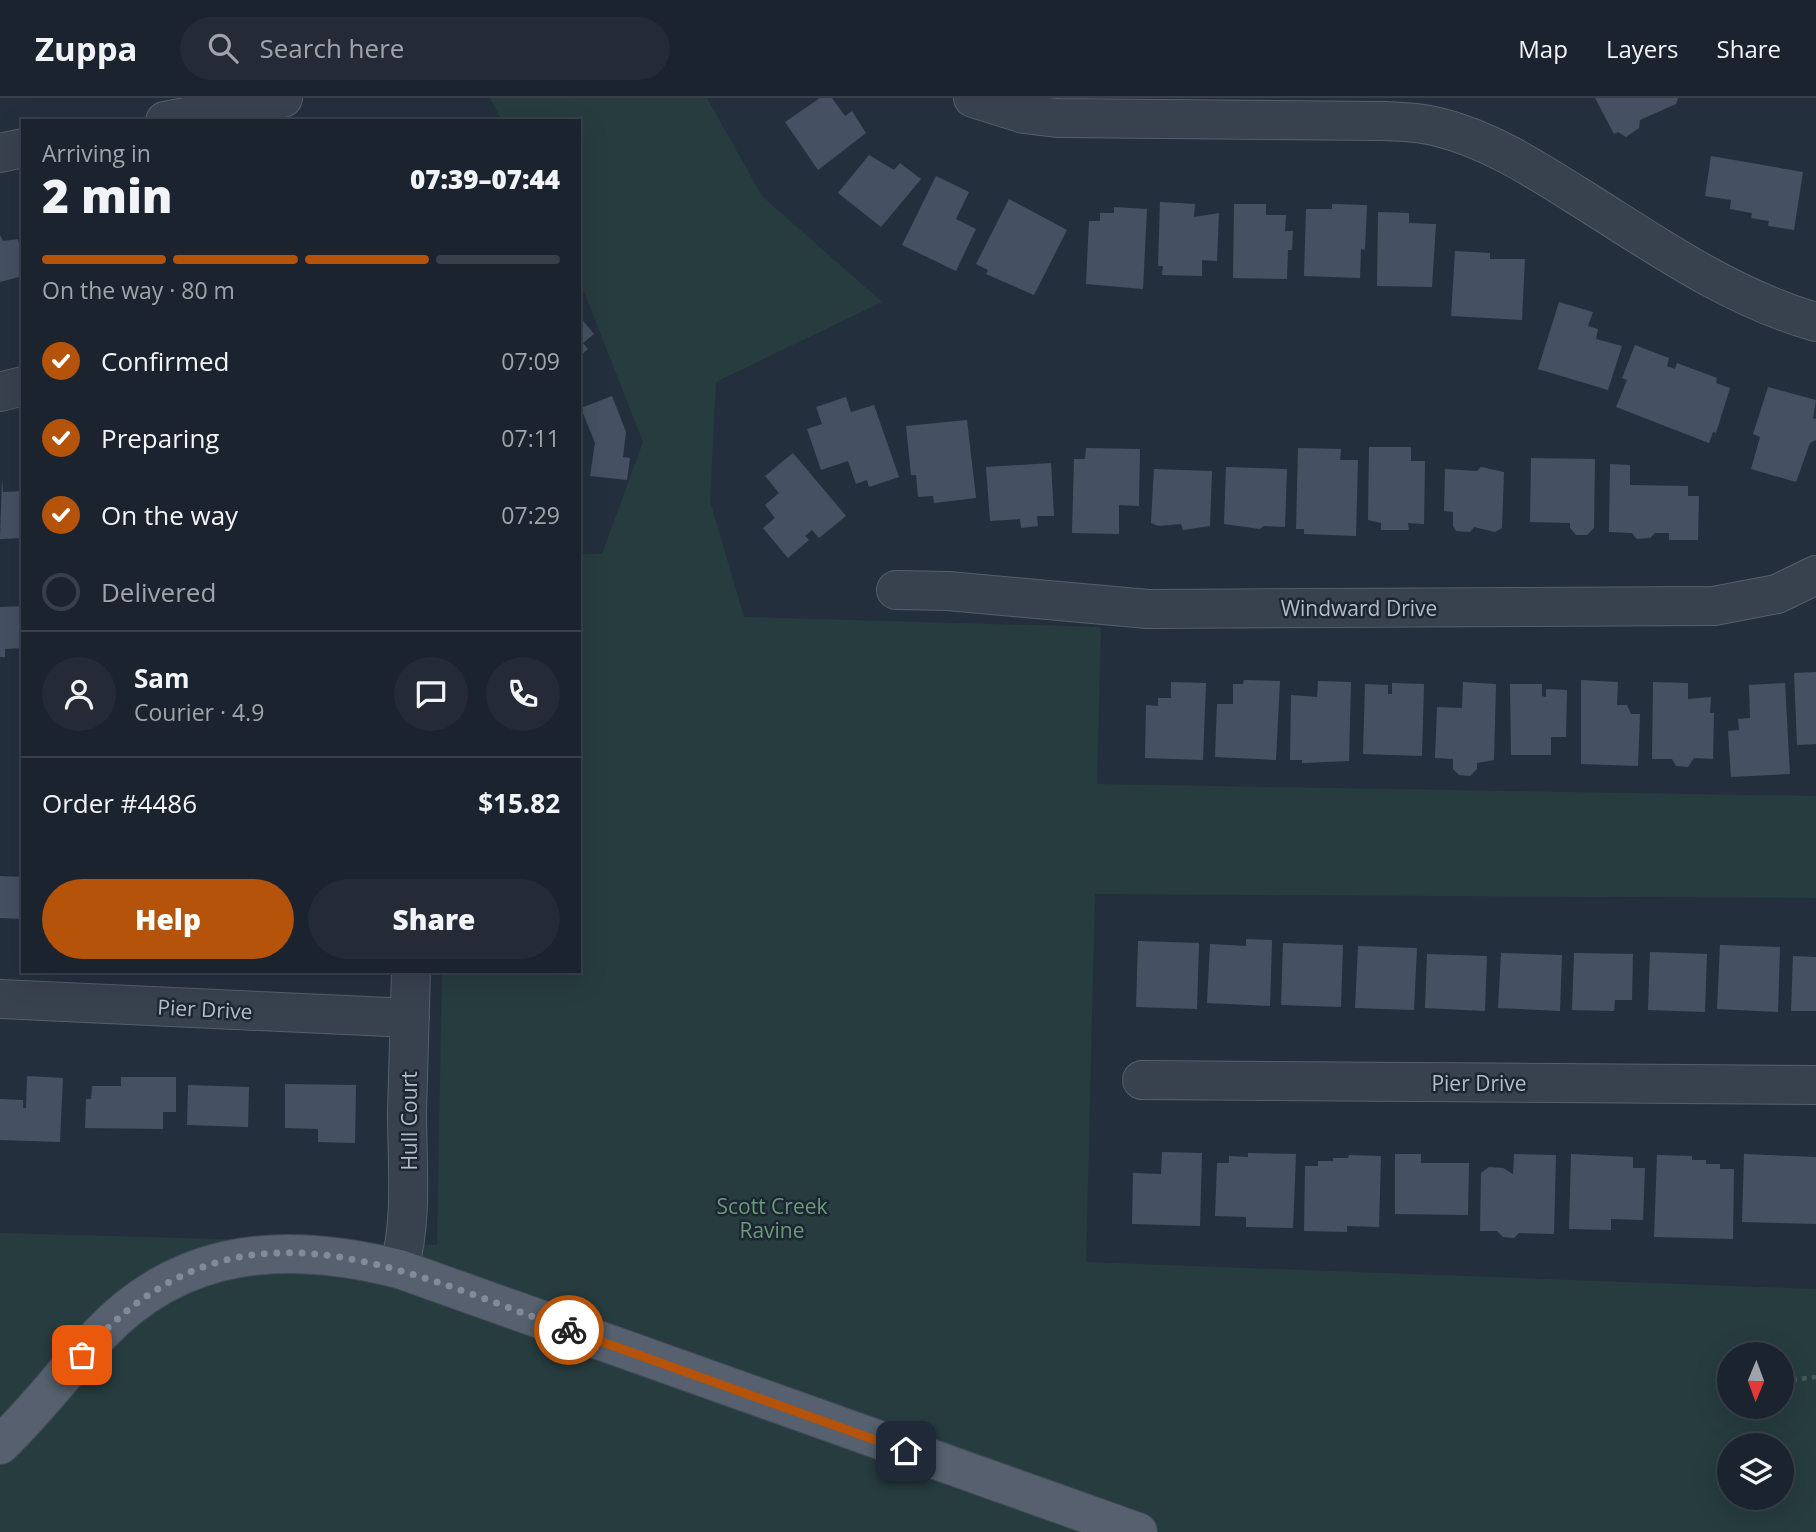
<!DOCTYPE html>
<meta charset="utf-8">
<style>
:root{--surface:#1b232e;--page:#242b36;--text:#f1f3f6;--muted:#a0a4aa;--line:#39404a;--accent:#b45309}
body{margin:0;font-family:"Open Sans",sans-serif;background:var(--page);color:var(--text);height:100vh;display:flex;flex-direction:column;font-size:26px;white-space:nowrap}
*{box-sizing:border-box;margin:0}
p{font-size:23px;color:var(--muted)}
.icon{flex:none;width:38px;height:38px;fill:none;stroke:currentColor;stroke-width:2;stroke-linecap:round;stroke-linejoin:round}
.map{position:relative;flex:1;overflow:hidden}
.sheet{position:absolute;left:21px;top:21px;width:560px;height:854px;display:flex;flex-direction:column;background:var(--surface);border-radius:0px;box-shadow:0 7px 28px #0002,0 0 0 2px var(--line)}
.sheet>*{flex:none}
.needle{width:46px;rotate:181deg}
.fabs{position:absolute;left:1717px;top:1244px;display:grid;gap:14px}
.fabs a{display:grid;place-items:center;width:77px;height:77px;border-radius:50%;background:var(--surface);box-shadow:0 7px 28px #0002,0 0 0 2px var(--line);font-size:35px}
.pin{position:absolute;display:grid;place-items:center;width:60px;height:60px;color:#fff;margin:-30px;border-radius:14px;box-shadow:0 4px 10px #0006}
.courier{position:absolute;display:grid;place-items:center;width:70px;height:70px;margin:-35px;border:5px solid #b45309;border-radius:50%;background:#fff;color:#222;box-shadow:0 2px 9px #0007}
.headline em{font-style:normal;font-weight:800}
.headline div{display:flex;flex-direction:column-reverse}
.headline{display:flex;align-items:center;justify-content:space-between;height:119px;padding:0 21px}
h1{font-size:46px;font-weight:800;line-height:52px}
.bar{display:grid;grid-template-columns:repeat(4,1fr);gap:10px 7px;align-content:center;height:84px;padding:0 21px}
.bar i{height:9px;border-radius:5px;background:var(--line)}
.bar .selected{background:var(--accent)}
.bar p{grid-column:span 4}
.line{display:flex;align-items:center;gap:18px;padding:0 21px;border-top:2px solid var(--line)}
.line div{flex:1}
.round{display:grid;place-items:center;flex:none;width:74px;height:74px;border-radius:37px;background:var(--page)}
ol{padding:0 21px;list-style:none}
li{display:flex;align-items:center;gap:21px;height:77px}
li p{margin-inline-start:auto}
li .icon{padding:7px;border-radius:50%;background:var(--accent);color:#fff;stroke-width:4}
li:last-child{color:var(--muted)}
li i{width:38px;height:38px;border:4px solid var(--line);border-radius:50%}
.action{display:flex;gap:14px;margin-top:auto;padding:14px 21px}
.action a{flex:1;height:80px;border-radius:42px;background:var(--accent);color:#fff;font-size:28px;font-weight:800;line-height:80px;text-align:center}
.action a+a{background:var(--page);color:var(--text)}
header{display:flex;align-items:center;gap:42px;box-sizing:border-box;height:98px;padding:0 35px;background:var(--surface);border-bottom:2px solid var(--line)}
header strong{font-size:33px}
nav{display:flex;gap:38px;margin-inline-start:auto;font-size:24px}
.search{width:490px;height:63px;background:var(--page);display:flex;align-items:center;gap:18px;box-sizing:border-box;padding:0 24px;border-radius:38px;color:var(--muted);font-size:26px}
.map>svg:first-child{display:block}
.green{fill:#263c3f;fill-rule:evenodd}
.building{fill:#455162}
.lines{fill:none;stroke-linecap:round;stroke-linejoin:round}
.minor-casing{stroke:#565f6c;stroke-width:40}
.major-casing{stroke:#414a57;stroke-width:40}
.path{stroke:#44595c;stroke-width:4.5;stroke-dasharray:5 5;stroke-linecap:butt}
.minor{stroke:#38414e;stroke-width:38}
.major{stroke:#56606e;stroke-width:38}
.done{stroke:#828b98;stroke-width:7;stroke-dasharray:0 12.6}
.route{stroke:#b45309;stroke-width:9}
.labels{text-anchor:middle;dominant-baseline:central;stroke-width:5;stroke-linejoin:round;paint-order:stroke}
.street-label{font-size:21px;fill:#b4bcc9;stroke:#1d2633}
.park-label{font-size:21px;fill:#6b9a76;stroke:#1d2633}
</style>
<header>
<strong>Zuppa</strong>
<div class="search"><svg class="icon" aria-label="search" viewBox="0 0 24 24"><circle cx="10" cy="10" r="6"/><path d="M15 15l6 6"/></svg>Search here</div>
<nav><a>Map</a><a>Layers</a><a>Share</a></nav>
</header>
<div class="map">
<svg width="1816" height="1434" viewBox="0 0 1816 1434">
<rect width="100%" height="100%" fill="#242f3e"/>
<path class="green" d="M490,0H707L762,98L882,204L716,284L710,403L744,519L1101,529L1097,686L1816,698V800L1095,796L1086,1164L1816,1191V1434H0V1135L437,1147L442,873H579V456H602L643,344L579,181V23H502ZM1729,1256H1782V1309H1729ZM1729,1348H1782V1400H1729Z"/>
<path class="building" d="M820,0H832L845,18L852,13L866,35L818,72L785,24Z
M1595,0H1678L1676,6L1640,22L1639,30L1626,39L1618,34L1614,36Z
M869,57L894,72L900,65L921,81L881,129L838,95Z
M1711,58L1803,74L1794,132L1768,128L1769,123L1751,120L1752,115L1730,111L1731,102L1705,98Z
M936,78L969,94L956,121L976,131L956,173L902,147Z
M1009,101L1067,132L1034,197L986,176L988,172L976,166Z
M1160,104L1195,106L1194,119L1219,115L1217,163L1202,162V178L1162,177L1163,168H1158Z
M1234,106H1266V117H1286L1285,133H1293L1292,152H1288L1287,181L1233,180Z
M1332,106L1367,107L1365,152L1361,151L1360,180L1304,178L1306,111H1332Z
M1114,109L1147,111L1143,191L1086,186L1089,123H1100V115H1114Z
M1378,114L1409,115V125L1436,126L1432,189L1377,188Z
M0,137L3,143L18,141L23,166V178L0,184Z
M1455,153L1490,155V161H1525L1522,222L1451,218Z
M1559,204L1593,214L1588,228L1598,231L1596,241L1622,248L1608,292L1538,271Z
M579,218L594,236L583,245L588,251L579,259Z
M1635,247L1669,260L1667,268L1675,271L1677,265L1717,280L1716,285L1730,290L1716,335L1713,334L1709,345L1616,309L1627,282L1622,280Z
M1768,289L1816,302L1813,320L1816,321V342L1810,345L1796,384L1751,371L1760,339L1753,336Z
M612,298L626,334L623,359L630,360L627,382L590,378L595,345L581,310Z
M846,299L851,314L874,307L899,379L869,389L867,382L856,386L848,363L821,372L807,331L822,326L816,309Z
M967,322L976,400L934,405L933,398L918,399L916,377H911L906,328Z
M1369,349H1411V363H1425L1424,426L1408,425L1409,432H1381V425L1368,422Z
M1086,350L1140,351L1139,408L1119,407V436L1072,435L1074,361H1085Z
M1298,350L1341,351L1340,362H1358L1356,438L1304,436V431H1296Z
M793,355L846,418L819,440L812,432L805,438L809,442L788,460L763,430L775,420L765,407L779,395L765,378Z
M1531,360L1595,361L1594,430L1587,437H1576L1570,430V425L1530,424Z
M1051,365L1054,418H1037L1038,428L1021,430L1020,421L990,423L986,369Z
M1610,366L1630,367V387L1688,388V398H1699L1698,442H1669V435H1655L1650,440L1637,441L1632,435L1609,434Z
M1226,369L1287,371L1285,429L1264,428L1260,431L1224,426Z
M1481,369L1504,374L1502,430L1495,434L1474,429L1470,434L1456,433L1453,428V414L1444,413L1445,371L1477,373Z
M1154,371L1212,373L1210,428L1183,432L1181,426L1158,428L1151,425Z
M2,380L3,394L23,393V440L0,441Z
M23,508V550L5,551V559H0V509Z
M1816,574V646L1797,647L1794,575Z
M1244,582L1280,583L1276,662L1215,659L1217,606H1233V586H1243Z
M1581,582L1618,584L1617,607H1627L1631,616H1640L1638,668L1581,666Z
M1318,583L1351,584L1349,663L1302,665V662H1290L1291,597L1317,599Z
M1171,584L1206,585L1203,662L1145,660L1146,607L1158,608V600H1171Z
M1463,584L1496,586L1494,662L1477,665V671L1470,678L1459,677L1453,671V661L1435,660L1437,609L1462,610Z
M1653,584L1688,585V601L1711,599L1710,615H1714L1713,661L1694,660L1688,669L1676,668L1672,661H1652Z
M1392,585L1424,586L1422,658L1363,656L1365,586L1388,587V596H1392Z
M1785,585L1790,676L1731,679L1728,633L1739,632L1738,621L1750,620L1749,587Z
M1510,586H1542V598L1546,599V591L1567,592L1566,639H1551V657H1511Z
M0,778L23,779V821L0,820Z
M1246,841L1272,842L1270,908L1207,905L1210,846L1246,848Z
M1138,843L1199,845L1197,911L1136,909Z
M1283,845L1343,847L1341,909L1281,907Z
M1720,847L1780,849L1778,914L1717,911Z
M1358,848L1417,850L1414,912L1355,910Z
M1650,854L1707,856L1705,914L1648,912Z
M1501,855L1562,857L1560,913L1498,910Z
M1574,855L1633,856L1632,902H1615L1614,913L1572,912Z
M1427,856L1487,858L1485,913L1425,910Z
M1793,858L1816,859V913H1791Z
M27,978L63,980L60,1044L0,1042V1001L23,1002V1010H26Z
M121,979H176V1014H163V1031L85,1030L86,1001H91L92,988H121Z
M285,986L356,987L355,1045L318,1044V1031L285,1030Z
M188,987L249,989L248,1029L187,1027Z
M1162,1054L1202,1055L1200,1128L1132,1126L1133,1075L1161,1076Z
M1248,1055L1296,1056L1293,1130L1246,1129V1119L1215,1118L1217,1065H1229V1058L1248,1059Z
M1395,1056H1421V1065H1469L1468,1117L1395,1116Z
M1514,1056L1556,1057L1554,1136L1519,1135L1514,1140L1503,1139L1497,1133H1480L1481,1075L1489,1069L1503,1070L1513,1076Z
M1571,1056L1633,1059V1070H1645L1643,1122L1611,1121V1132L1569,1131Z
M1744,1056L1816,1059V1126L1742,1124Z
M1349,1057L1381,1058L1379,1129L1347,1128V1134L1304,1133L1305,1068H1318V1063H1333V1060H1348Z
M1657,1057L1692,1058V1062H1706V1066H1720V1071H1734L1733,1141L1654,1139Z"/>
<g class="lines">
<defs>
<path id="minor" d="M973,0L1024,16L1057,20L1385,23C1402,24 1421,24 1438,29C1488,41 1533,70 1576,97C1653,145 1728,199 1816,224
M165,23L283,0
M0,55L23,50
M0,294L23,288
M896,492L948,493L1148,511L1714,508L1777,496L1816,477
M0,901L410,920
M1142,982L1816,987
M399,1171C413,1119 407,1068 407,1014C408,967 410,920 411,873"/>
<path id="major" d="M0,1347C36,1313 66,1272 100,1236C183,1148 288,1143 399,1171L1138,1434"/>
</defs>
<use href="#minor" class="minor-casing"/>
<use href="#major" class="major-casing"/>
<path class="path" d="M1782,1283L1816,1279"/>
<use href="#minor" class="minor"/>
<use href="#major" class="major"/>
</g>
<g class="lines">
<path class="done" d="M82,1257C231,1085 392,1168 569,1232"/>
<path class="route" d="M569,1232L906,1353"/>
</g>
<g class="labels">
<g class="street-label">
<text x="1359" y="510">Windward Drive</text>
<text transform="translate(205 911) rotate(3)">Pier Drive</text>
<text x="1479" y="985">Pier Drive</text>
<text transform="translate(409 1023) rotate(-90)">Hull Court</text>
</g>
<g class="park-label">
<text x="772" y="1108">Scott Creek<tspan x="772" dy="24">Ravine</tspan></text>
</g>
</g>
</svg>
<div class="fabs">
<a><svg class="needle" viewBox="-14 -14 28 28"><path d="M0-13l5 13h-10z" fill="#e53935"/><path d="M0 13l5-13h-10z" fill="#a0a4aa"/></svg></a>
<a><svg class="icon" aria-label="layers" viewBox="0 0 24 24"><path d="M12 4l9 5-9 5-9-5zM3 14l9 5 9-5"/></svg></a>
</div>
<div class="pin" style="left:82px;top:1257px;background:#ea580c"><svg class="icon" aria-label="bag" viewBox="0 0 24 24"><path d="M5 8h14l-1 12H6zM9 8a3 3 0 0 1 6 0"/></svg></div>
<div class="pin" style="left:906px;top:1353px;background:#1f2937"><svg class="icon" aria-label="home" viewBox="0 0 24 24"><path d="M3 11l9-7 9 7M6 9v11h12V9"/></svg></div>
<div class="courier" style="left:569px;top:1232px"><svg class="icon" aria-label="bike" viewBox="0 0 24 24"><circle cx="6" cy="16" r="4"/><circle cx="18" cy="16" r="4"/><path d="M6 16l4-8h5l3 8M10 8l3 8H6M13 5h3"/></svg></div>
<section class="sheet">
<div class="headline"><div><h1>2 min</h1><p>Arriving in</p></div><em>07:39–07:44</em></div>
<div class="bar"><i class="selected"></i><i class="selected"></i><i class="selected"></i><i></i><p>On the way · 80 m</p></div>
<ol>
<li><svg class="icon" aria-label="check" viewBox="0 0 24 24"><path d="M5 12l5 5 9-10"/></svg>Confirmed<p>07:09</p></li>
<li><svg class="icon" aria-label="check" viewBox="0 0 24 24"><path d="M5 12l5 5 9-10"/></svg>Preparing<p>07:11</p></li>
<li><svg class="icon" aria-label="check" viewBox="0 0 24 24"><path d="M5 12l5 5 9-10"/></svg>On the way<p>07:29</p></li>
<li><i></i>Delivered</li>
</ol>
<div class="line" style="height:126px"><a class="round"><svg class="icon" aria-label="person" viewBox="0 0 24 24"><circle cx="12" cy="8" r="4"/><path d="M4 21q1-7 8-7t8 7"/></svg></a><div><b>Sam</b><p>Courier · 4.9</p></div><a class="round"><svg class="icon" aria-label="chat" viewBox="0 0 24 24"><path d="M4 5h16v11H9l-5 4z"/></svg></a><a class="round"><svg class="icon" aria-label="phone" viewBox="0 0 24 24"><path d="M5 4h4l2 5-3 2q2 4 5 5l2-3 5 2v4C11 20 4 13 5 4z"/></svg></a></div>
<div class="line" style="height:91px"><div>Order #4486</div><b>$15.82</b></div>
<div class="action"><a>Help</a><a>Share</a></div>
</section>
</div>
